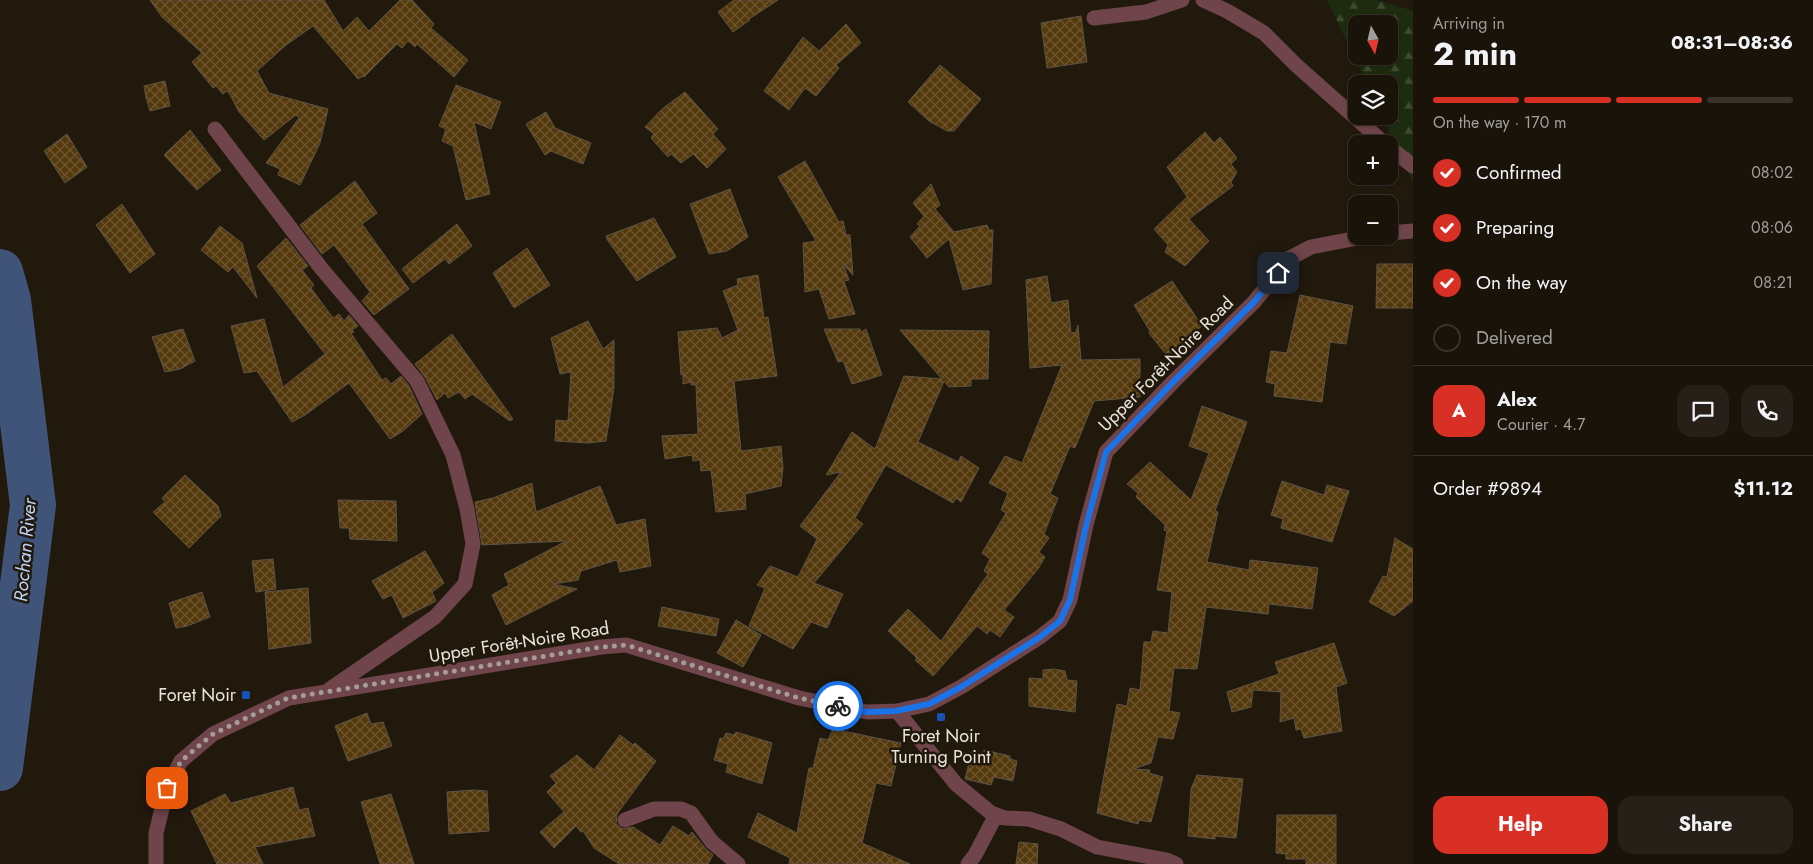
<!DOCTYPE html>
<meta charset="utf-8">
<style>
:root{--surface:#1a130a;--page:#272018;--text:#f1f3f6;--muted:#9f9e9c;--line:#38322b;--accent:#d93025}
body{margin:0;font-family:Jost,sans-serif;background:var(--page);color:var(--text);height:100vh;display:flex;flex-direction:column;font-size:19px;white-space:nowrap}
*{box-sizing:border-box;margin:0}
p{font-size:16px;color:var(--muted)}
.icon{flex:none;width:28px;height:28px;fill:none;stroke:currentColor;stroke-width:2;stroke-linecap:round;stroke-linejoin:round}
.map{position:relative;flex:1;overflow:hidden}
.panel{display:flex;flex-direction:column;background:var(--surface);width:400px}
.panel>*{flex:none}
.needle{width:32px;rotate:172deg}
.fabs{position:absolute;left:1348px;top:15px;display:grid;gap:10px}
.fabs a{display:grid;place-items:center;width:50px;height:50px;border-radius:10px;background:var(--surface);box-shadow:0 1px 4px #0004,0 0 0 1px var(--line);font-size:25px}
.pin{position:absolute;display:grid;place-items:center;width:42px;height:42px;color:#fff;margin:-21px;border-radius:10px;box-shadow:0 2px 8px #0006}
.courier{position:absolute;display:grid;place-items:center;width:50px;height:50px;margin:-25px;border:4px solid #1a73e8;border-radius:50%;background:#fff;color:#222;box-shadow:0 1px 6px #0007}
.headline em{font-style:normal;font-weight:700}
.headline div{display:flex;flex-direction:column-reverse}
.headline{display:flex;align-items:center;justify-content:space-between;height:85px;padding:0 20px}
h1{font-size:32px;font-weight:700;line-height:38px}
.bar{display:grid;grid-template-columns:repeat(4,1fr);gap:8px 5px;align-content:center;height:60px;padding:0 20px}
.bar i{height:6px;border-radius:4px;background:var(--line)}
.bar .on{background:var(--accent)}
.bar p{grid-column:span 4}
.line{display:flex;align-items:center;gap:12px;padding:0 20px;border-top:1px solid var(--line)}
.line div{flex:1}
.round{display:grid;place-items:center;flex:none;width:52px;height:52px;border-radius:15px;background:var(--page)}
ol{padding:0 20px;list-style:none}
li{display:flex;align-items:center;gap:15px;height:55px}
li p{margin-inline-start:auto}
li .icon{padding:5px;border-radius:50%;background:var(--accent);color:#fff;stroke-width:4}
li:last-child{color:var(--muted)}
li i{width:28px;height:28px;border:2px solid var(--line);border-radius:50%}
.cta{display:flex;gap:10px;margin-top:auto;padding:10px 20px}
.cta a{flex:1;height:58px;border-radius:15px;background:var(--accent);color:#fff;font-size:20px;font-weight:700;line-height:58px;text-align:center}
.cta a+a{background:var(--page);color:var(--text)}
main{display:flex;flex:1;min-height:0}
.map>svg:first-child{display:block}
.forest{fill:url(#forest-firs);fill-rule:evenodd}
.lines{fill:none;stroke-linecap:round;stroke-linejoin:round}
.river{stroke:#40547a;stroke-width:46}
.building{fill:url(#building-cross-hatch);stroke:#5d5345}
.minor{stroke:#6f454b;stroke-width:15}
.done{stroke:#a59d94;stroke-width:5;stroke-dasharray:0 9}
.route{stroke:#1a73e8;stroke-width:6}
.transit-dot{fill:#1a4fb4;stroke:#22190d;stroke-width:2}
.labels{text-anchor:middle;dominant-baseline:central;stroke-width:5;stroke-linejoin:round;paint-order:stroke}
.street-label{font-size:18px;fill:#ebe4dc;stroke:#22190d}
.poi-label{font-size:18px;fill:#ebe4dc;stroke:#22190d;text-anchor:end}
.water-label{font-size:19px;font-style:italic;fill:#bdd2f9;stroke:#22190d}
</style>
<main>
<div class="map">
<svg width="1413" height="864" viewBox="0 0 1413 864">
<defs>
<pattern id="forest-firs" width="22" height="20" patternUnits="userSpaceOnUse" patternTransform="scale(1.25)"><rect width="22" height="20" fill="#1d2b0e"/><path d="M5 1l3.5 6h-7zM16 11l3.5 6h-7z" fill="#3e4a30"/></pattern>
<pattern id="building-cross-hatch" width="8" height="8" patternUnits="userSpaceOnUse" patternTransform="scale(1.25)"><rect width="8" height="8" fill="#54390d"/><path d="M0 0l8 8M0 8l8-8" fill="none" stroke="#6d5630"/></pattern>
</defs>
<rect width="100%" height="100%" fill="#22190d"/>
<path class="forest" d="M1327,0H1376L1413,11V183L1382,116H1389V84H1367ZM1356,24H1389V56H1356Z"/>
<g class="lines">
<path class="river" d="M0,272L8,300L33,505L0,768"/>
</g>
<path class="building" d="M150,0H324L343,31L357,17L369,31L400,0H412L434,24L431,28L468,60L454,77L417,44L415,47L408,41L402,48L397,44L364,77L363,76L358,79L313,26L286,45L257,71L269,93L328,109L320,143L300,185L278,175L280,169L266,163L299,118L296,115L264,140L239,112L229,93L227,91L223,94L216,86L213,88L192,62L202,53L162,17Z
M734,0H778L749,19L750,20L733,32L718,12Z
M1081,16L1087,62L1047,68L1041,23Z
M846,24L861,43L836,65L839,68L816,96L805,88L789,110L764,91L803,37L819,51Z
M940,65L981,99L954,131H947L929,121L908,102Z
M165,81L170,106L150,111L146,98L144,86Z
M456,85L501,102L491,129L474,122L490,194L466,200L453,146L442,141L446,129L439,126Z
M685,92L718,129L713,134L726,149L707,168L693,154L681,163L671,154L668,157L651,138L654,134L645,127L662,109Z
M546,112L555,128L591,143L583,164L551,151L545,155L526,124Z
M190,130L221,170L197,190L164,155Z
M1205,132L1214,143L1220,137L1237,158L1231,164L1237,172L1231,182L1233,186L1189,219L1209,241L1185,266L1165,252L1168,245L1154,229L1187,197L1167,167Z
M67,134L87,167L65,183L44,151Z
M805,161L839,222L843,221L846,235H850L853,275L843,264L849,280L844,281L855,314L829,319L819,289L805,292L803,243L816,241L778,177Z
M355,181L377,213L362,224L409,289L374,315L362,301L370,292L334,245L322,254L300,225Z
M931,184L940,205L935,209L954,232L987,225L989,230H993L991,284L963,290L949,239L927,258L910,237L920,226L917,224L924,216L913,203Z
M730,189L748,237L727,251L709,254L690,204Z
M122,204L155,254L130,273L96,225Z
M654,218L676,257L637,281L606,238L608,237L606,236Z
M457,224L472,246L449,264L445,259L413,283L402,269Z
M220,226L242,243L257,298L233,267L228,272L201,250Z
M286,238L308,266L302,270L314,285L311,288L333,318L339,314L344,321L349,315L358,326L352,330L354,332L351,333L382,380L386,378L391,384L401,376L409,386L422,414L403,431L390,439L349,383L305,415L292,422L257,371L244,373L231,326L264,319L283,387L325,354L257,266Z
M527,248L550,285L514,308L493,273Z
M1377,264H1413V308H1376Z
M758,275L764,318L768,317L777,376L734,381L741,451L781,446L783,468L781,486L745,494L746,509L716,512L711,470L701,471L700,460L693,461L692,455L665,459L662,436L698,434L696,385H691V382L683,384V374L681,375L678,332L717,328L722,338L738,330L723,291L738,285L737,279Z
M1047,276L1051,303L1068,300L1071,333L1076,332L1078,325L1081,360L1140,359V397L1094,401L1075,448L1070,446L1050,494L1058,498L1044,534L1049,538L1039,552L1045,557L1038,569L1004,610L1014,617L1000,637L990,630L987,634L977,626L933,676L915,660L917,658L888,631L908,609L941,641L988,574L984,571L990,559L982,553L1006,513L1001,510L1008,493L989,483L1005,456L1022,463L1062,365L1030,368L1026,280Z
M1172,281L1202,326L1193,333L1196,337L1168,357L1149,333L1150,331L1134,305Z
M1300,295L1353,306L1346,344L1330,342L1322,402L1274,396L1275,384L1266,382L1271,351L1287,353Z
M588,321L603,349L614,340V388L606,441L588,443L555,441L556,420L568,421L571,372L560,374L551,338Z
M183,329L195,361L180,369L165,372L152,337Z
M824,329H860L861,332L866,329L882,375L852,384L843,361L838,362Z
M900,330L989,331L988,379H971V386L949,387L944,381L918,442L958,462L961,456L979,468L961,502L956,498L953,503L886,465L855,518L863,524L814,583L843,594L827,628L811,622L793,649L749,626L765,588L757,585L770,566L798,577L817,539L800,526L841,472L826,475L852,432L875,449L904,376L942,379Z
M452,334L513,419L510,421L472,394L465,399L459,392L448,398L445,393L437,400L425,377L415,364Z
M1202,406L1247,422L1215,511L1218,512L1207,562L1249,570L1250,560L1318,568L1312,609L1269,604L1268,614L1206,607L1197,669L1174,668L1169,711L1180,713L1173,739L1158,737L1151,763L1133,769L1150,770L1149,773L1163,777L1151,822L1139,820L1138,824L1097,813L1117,704L1127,706L1130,688L1140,690L1144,642H1151L1153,631L1168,633L1172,592L1157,590L1167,531L1164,530L1165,525L1136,497L1138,493L1127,484L1150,462L1191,500L1209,453L1189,446Z
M185,475L218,506L221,516L189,548L153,512L165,502L162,498Z
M1282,481L1324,495L1327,485L1349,491L1332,542L1281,528L1283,519L1271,515Z
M532,483L536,512L600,486L616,525L645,519L651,566L620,572L617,560L581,571L578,580L553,584L577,589L506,625L492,595L509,585L504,574L566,541L482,545L475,502L493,498Z
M338,500L396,501L397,541L350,539L349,528H340Z
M1395,538L1413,549V601L1394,616L1369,602L1383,576L1387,577Z
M425,551L444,583L432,592L436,601L403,618L392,595L383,599L372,581Z
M273,559L276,589L256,592L252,561Z
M308,588L311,643L269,649L265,592Z
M202,592L210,617L187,626L176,628L169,603Z
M662,607L719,619L716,636L658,626Z
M736,620L761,635L743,667L717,653Z
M1334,643L1347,683L1336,687L1342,731L1304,738L1301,729L1296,730L1294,718L1280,722L1281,692L1253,690L1251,707L1232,712L1227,692L1279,674L1275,662Z
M1054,669L1065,671L1067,680L1077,681L1075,712L1029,706V678L1043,679V670Z
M367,713L371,724L383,722L392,746L348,761L335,726Z
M833,729L901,743L891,786L876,783L862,843L910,864H789L790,858L748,837L758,813L797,833L809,768H813L820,738L828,740Z
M736,732L772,743L762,784L726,772L728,764L714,760L720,738L723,739L726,733L734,735Z
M620,735L633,745L635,743L656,761L617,814L616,824L623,829L633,827L660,845L673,826L689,836L692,832L705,848L713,855L708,864H619L594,848L583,831L581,832L576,826L554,848L540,832L564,812L547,792L556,783L550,776L577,755L594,770Z
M984,750L1010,756V759L1017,761L1013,781L994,777L991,785L965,779L972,751L984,753Z
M1197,775L1243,779L1236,838L1215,836V839L1188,836L1191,789Z
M293,787L299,810L308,808L315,836L255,847L263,864H217L191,811L225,794L231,803Z
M473,790L487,791L489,831L449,834L447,792Z
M391,794L414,864H380L361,802Z
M1277,815H1336V864H1306V859H1286V854L1276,853Z
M1019,842L1038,844L1037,864H1016Z"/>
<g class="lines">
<path class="minor" d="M1203,0L1227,11L1264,33L1296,65L1385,144
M1094,18L1146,12L1182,0
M215,129L321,268L417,381L453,455L467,509L473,544L465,584L435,617L330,689
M1389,147L1413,166
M1389,233L1413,231
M897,711L956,784L991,813L1005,818L1029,819L1061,829L1097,847L1167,860L1176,864
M625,820L654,809H681L691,813L712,842L738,864
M156,864V833L167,788L181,761L213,734L289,698L601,647L626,645L799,698L867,712L897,711L929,704L961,687L1040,637L1060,621L1070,600L1086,525L1106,452L1174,381L1254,302L1290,258L1311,247L1368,236
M968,864L975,855L996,815"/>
</g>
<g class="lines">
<path class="done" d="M167,788L181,761L213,734L288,698L601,647L626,645L799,698L838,706"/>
<path class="route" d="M838,706L867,712L896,711L929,704L961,687L1040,637L1060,621L1070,600L1086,526L1106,452L1174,381L1254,302L1278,273"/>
</g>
<g class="transit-dot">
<rect x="241" y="690" width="10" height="10" rx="2.5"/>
<rect x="936" y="712" width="10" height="10" rx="2.5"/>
</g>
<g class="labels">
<g class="street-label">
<text transform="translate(1166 364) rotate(-45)">Upper Forêt-Noire Road</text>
<text transform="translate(519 642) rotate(-9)">Upper Forêt-Noire Road</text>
</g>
<g class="poi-label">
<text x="236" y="695">Foret Noir</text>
<text x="941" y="736" text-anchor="middle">Foret Noir<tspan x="941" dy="21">Turning Point</tspan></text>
</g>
<g class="water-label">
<text transform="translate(25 550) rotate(-85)">Rochan River</text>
</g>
</g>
</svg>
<div class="fabs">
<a><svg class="needle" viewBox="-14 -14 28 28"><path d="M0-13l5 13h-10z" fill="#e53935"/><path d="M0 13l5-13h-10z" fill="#9f9e9c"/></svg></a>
<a><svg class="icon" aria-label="layers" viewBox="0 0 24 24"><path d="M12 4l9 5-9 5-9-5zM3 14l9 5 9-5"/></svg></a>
<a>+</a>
<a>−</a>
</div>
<div class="pin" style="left:167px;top:788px;background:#ea580c"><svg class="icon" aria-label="bag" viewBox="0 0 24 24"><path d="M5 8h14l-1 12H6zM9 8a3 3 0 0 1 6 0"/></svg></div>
<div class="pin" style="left:1278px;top:273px;background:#1f2937"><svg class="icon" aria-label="home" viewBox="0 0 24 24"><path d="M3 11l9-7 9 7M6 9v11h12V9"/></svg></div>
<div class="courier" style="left:838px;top:706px"><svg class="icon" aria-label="bike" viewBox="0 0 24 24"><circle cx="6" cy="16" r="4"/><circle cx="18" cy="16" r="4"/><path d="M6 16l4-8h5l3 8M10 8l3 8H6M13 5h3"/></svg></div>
</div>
<section class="panel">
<div class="headline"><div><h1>2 min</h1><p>Arriving in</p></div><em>08:31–08:36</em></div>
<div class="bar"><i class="on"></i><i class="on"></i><i class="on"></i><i></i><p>On the way · 170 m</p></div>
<ol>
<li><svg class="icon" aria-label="check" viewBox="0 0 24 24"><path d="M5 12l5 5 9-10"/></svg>Confirmed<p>08:02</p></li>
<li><svg class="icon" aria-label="check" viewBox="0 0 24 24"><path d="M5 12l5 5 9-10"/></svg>Preparing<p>08:06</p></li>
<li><svg class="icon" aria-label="check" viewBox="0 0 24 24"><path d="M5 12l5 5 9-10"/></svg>On the way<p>08:21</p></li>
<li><i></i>Delivered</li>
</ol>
<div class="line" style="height:90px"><b class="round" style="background:var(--accent);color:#fff">A</b><div><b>Alex</b><p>Courier · 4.7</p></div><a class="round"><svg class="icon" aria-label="chat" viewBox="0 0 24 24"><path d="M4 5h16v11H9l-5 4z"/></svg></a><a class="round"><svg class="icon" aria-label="phone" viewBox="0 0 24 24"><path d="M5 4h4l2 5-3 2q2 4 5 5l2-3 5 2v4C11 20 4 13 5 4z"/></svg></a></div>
<div class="line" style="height:65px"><div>Order #9894</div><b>$11.12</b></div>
<div class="cta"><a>Help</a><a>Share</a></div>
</section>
</main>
